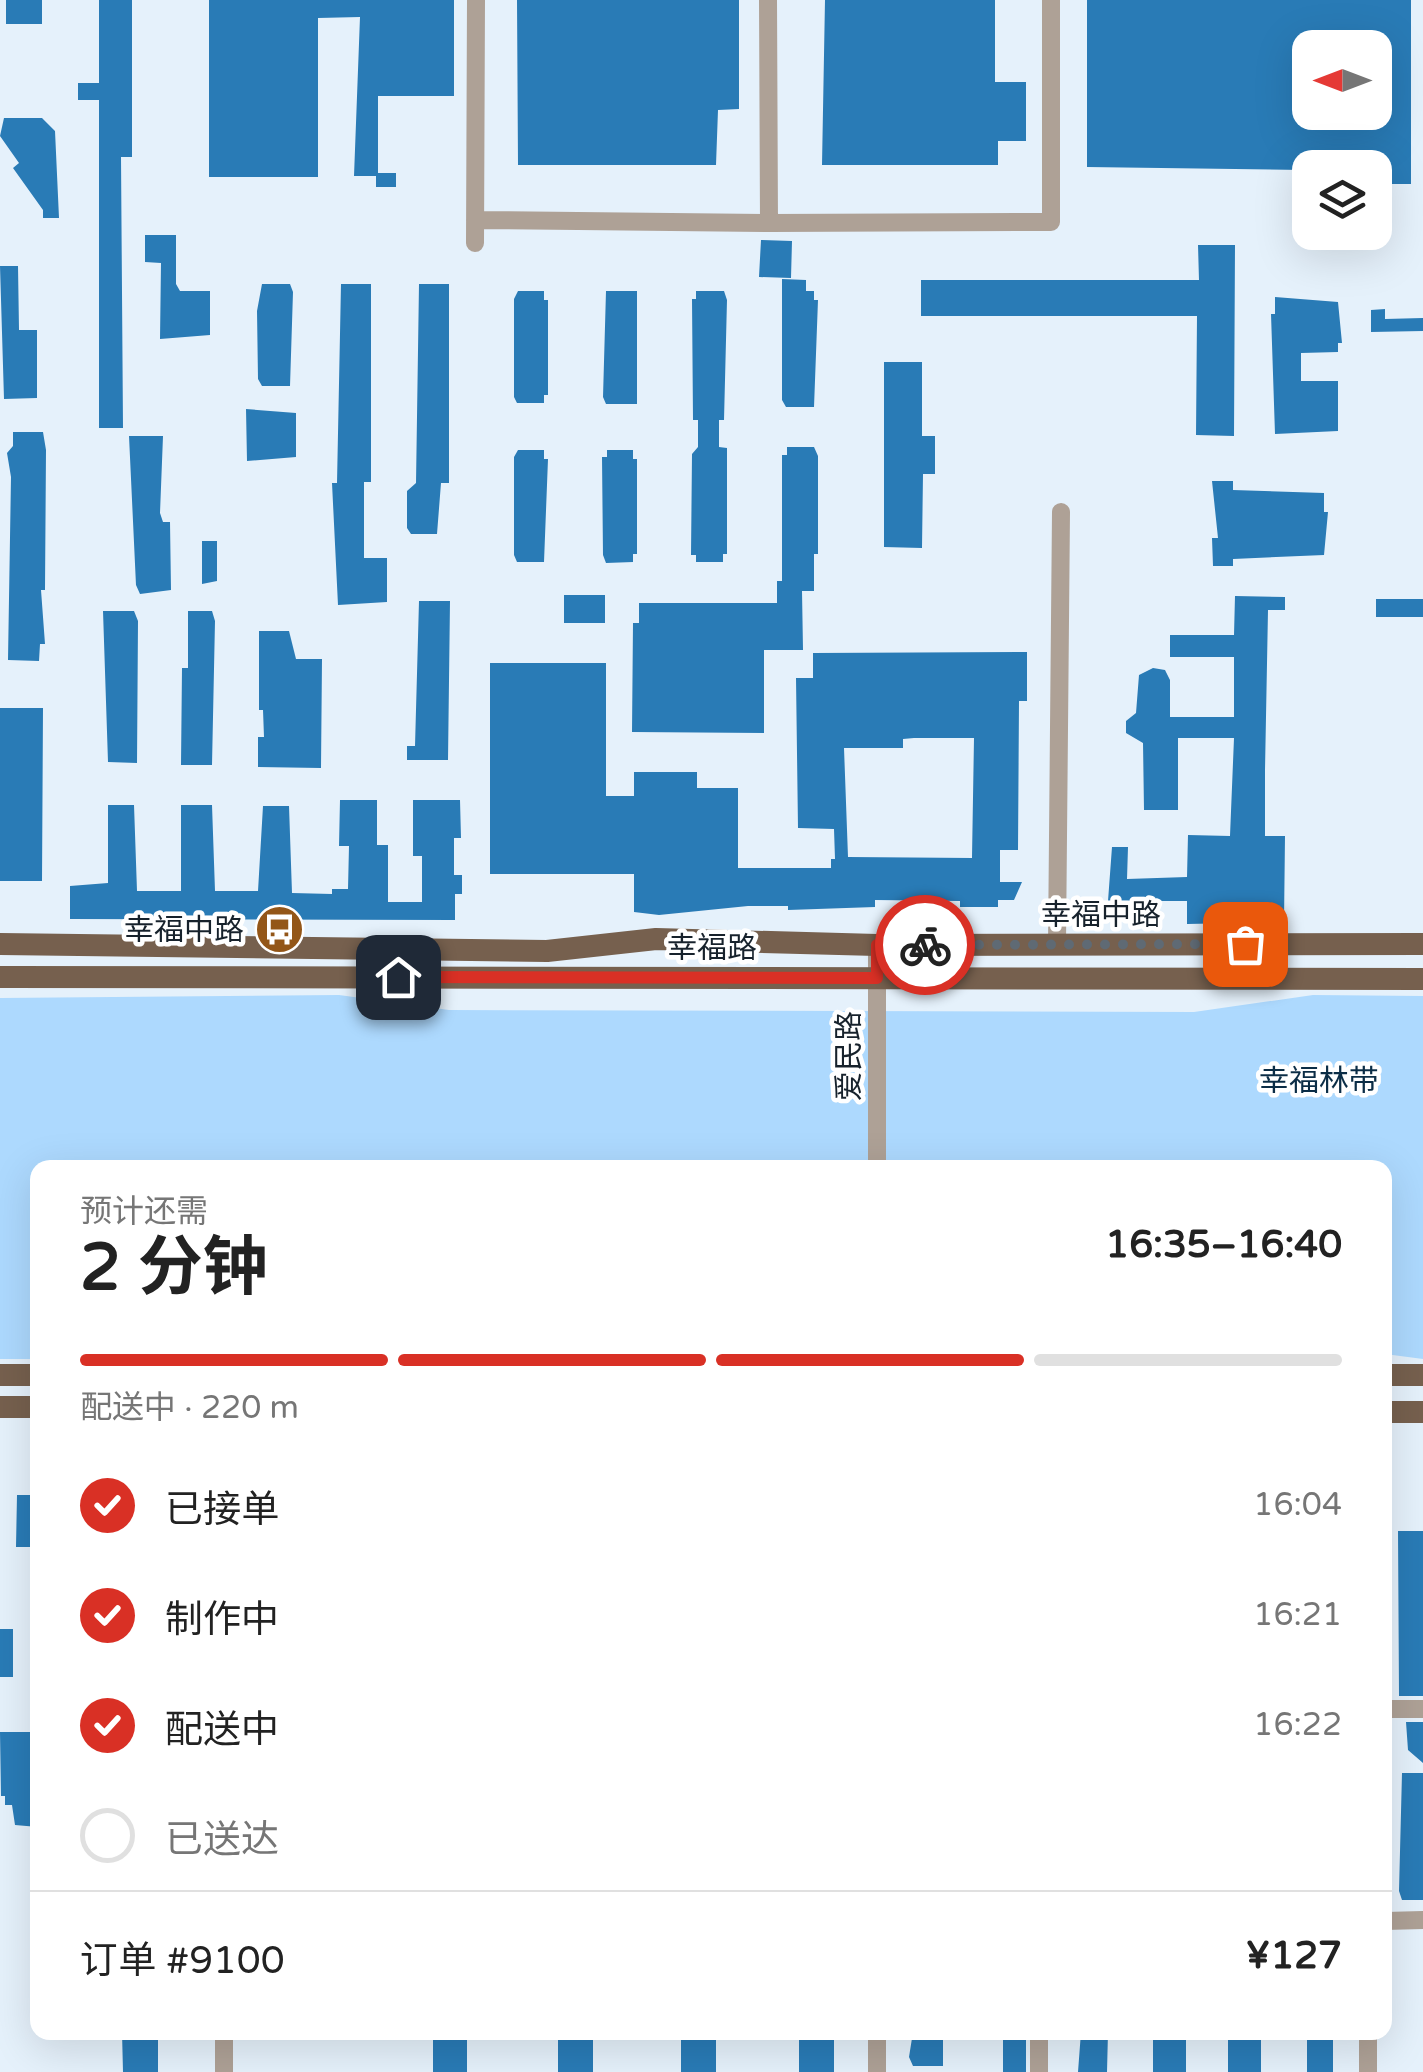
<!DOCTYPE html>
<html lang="zh">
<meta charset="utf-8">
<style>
:root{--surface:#fff;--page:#f6f6f6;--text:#222;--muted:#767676;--line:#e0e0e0;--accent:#d93025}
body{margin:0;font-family:"Varela Round","Noto Sans SC",sans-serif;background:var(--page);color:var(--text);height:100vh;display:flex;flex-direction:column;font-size:38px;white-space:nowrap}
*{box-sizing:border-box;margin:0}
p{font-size:32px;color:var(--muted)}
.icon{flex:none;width:55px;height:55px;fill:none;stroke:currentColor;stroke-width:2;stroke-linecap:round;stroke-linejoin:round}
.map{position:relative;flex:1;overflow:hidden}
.panel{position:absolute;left:30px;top:1160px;width:1362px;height:880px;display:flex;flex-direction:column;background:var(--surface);border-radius:20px;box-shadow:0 10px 40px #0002}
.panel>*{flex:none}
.needle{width:65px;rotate:270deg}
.buttons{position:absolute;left:1292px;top:30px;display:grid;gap:20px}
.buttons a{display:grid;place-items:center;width:100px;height:100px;border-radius:20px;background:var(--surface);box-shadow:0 10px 40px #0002;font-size:50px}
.pin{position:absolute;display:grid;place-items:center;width:85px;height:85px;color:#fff;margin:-42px;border-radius:20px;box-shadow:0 5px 15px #0006}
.courier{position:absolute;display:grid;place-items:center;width:100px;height:100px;margin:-50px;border:8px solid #d93025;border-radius:50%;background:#fff;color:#222;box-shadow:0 2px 12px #0007}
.head em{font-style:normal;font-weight:700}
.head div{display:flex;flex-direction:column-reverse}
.head{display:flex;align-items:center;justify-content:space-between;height:170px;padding:0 50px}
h1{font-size:65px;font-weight:700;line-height:75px}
.bar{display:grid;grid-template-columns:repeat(4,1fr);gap:15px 10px;align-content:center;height:120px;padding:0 50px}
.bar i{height:12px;border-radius:8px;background:var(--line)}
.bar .active{background:var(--accent)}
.bar p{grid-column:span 4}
.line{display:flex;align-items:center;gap:25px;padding:0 50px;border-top:2px solid var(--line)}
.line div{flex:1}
ol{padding:0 50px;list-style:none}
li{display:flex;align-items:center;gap:30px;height:110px}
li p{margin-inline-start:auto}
li .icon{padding:10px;border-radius:50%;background:var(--accent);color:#fff;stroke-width:4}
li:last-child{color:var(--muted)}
li i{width:55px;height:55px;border:5px solid var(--line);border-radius:50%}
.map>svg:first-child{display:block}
.green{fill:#add9fe}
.building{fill:#297bb6;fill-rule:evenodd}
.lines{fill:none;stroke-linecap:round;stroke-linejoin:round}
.minor{stroke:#aea196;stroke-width:18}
.major{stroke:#76604e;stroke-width:22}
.done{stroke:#5f6a74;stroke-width:10;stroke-dasharray:0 18}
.route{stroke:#d93025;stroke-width:12}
.labels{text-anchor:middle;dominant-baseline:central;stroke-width:9;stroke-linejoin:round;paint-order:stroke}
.street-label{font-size:30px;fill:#17222c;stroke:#fff}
.poi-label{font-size:30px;fill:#17222c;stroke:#fff;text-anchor:end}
.park-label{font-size:30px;fill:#0b2d46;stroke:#fff}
</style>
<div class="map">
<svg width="1423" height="2072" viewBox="0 0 1423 2072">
<rect width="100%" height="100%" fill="#e5f1fb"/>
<path class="green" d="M339,995L449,1010L1194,1012L1313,995L1423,996V1359L1385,1354V1168H38L37,1359H0V998Z"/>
<path class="building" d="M6,0H42V24H6Z
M99,0H132V157H121L123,428H99V100H78V83H99Z
M209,0H454V96H378V173H396V187H376V176H354L360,17L318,18V177H209Z
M517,0H739V109L718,110L716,165H518Z
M825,0H995V82H1026V141H998V165H822Z
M1087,0H1411V184H1375V168L1348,166H1303V170L1087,167ZM1310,48H1375V112H1310Z
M4,118H42L55,131L59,218H43V210L13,168L19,163L0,136Z
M145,235H176V284L180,291H210V335L160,339L161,263L145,262Z
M761,240L792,241L791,278L759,277Z
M1198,245H1235L1234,436L1196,435L1197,316H921V280H1199Z
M0,266H18L19,330H37V398L4,399Z
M782,279L806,280V291H814V300H818L814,407H786L782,400Z
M262,284H290L293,292L290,386H262L258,379L257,311Z
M341,284H371V482H364V558H387V602L338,605L332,483H337Z
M419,284H449V483H441L437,534H411L407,528V491L416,483Z
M518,291H544V300H548V395H544V403H517L514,397V299Z
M606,291H637V404H606L603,397Z
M696,291H724L727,300L724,420H719V447L727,448V554H723V562H696V555H691L692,454L698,447V420H693L692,299H696Z
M1275,297L1338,302L1342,343H1338V352L1301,353V381H1338V431L1275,434L1271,314H1275Z
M1385,309V319L1423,318V331L1371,332V310Z
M884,362H922V436H935V474H923L922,548L884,547Z
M246,409L296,413V457L247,461Z
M13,432H43L46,450L45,590H41L45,644H40L39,661L8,660L11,477L7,453L13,446Z
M129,436H163L160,513L163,522H170L171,590L140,594L136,585Z
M787,447H814L818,456V554H814V591H802L803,650H764V733L632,732L633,623H639V603H777V581H782V455H787Z
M518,450H544V459H548L544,562H517L514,555V457Z
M607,450H633V459H637V554H633V562L606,563L603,555L602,457H607Z
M1212,481H1233V490L1324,493V512H1328L1324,555L1233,559V566H1213L1212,538H1218Z
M202,541H217V581L202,584Z
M564,595H605V623H564Z
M1235,596L1285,597V610H1268L1265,770V836H1285L1284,922L1187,924V901H1108L1112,847H1128L1127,879L1187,877L1188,835L1230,836L1234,738H1178V810H1144L1143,743L1126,733V721L1136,713L1139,675L1153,668L1165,670L1170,680V717H1234V657H1170V635H1234Z
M1376,599H1423V617H1376Z
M419,601H450L448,760H407V746H415Z
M103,611H134L138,621L137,763L108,762Z
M188,611H212L215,621L212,765H181L182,668H188Z
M259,631H289L296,659H322L321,768L258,767V737H264L263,710H259Z
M1027,652V701H1019L1018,850H1000V882H1022L1014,900H998V907H960V901L875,900V907L788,910V906H748L659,915L634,912V874H490V663H606V796H634V772H697V788H738V868H831V859H835L834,829L798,828L796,678H813V653ZM914,738H974L972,858L848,857L844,748H903V739Z
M0,708H43L42,881H0Z
M340,800H377V845H388V902H422V856H413V800H460L461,838H454V875H462V894H455V920L70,919V886L108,883V805H134L137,891H181V805H212L215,891H258L263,806H289L292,893L332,894V889H348L349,846H339Z
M17,1495H38V1547H16Z
M1398,1531H1423V1696H1399Z
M0,1629H13V1677H0Z
M1406,1722H1423V1763L1408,1750Z
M0,1732H38V1827L15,1825L12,1805H5V1796H1Z
M1402,1773H1423V1900H1402L1399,1891Z
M122,2032H158V2072H123Z
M433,2032H467V2072H433Z
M558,2032H593V2072H558Z
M681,2032H716V2072H681Z
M799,2032H834V2072H799Z
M913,2032H943V2066H913L909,2057Z
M1003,2032H1026V2072H1003Z
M1081,2032H1108L1107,2072H1078Z
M1153,2032H1186V2072H1153Z
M1228,2032H1261V2072H1228Z
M1307,2032H1333V2072H1307Z"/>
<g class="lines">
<path class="minor" d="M475,220L769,223L768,0
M769,223L1051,222V0
M475,243L476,0
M877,945V1168
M1057,945L1061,512
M1385,1709H1423
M1385,1921L1423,1920
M877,2032V2072
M1368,2032V2072
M224,2072V2032
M1039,2072V2032"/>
<path class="major" d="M0,944L547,951L656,939L877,945L1423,944
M0,977L1423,979
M0,1375H38
M1385,1375H1423
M0,1407H38
M1385,1412H1423"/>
</g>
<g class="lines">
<path class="done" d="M925,945L1245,944"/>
<path class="route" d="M398,977L877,978V945H925"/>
</g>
<defs>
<symbol id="bus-disc" viewBox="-11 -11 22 22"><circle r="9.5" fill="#935618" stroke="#fff"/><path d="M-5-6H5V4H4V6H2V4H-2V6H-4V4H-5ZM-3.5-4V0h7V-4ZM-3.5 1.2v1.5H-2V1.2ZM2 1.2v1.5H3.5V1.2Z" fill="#fff"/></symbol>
</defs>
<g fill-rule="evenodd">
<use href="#bus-disc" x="252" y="902" width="55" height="55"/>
</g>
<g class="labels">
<g class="street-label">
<text x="1101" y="915">幸福中路</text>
<text x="712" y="948">幸福路</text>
<text transform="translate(849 1056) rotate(-90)">爱民路</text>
</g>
<g class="poi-label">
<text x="244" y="930">幸福中路</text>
</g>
<g class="park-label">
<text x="1319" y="1081">幸福林带</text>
</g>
</g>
</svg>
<div class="buttons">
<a><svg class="needle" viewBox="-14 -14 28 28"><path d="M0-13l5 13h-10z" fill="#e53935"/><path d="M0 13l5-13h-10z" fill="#767676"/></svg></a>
<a><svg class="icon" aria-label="layers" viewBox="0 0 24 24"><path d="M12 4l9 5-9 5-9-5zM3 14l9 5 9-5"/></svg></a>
</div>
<div class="pin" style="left:1245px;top:944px;background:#ea580c"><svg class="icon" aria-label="bag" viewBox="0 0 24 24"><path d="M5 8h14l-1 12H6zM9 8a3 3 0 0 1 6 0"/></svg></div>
<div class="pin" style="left:398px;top:977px;background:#1f2937"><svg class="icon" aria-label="home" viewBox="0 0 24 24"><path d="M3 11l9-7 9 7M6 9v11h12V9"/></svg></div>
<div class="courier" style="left:925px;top:945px"><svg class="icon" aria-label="bike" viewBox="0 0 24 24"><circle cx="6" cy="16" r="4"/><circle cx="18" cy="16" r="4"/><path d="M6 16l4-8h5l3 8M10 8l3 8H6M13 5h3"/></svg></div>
<section class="panel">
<div class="head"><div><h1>2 分钟</h1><p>预计还需</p></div><em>16:35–16:40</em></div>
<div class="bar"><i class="active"></i><i class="active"></i><i class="active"></i><i></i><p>配送中 · 220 m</p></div>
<ol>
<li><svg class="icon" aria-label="check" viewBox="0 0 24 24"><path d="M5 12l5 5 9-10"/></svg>已接单<p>16:04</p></li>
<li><svg class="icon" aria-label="check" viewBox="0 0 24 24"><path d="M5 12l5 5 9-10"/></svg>制作中<p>16:21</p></li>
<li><svg class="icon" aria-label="check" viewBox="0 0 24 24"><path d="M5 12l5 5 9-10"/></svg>配送中<p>16:22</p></li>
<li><i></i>已送达</li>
</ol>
<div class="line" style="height:130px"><div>订单 #9100</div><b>¥127</b></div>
</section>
</div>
